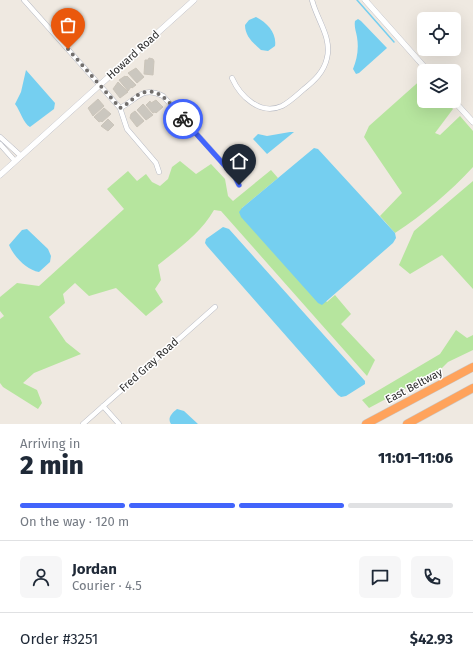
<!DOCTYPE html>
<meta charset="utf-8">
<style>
:root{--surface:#fff;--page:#f6f6f7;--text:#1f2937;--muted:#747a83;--line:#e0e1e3;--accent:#4264fb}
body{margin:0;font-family:"Fira Sans",sans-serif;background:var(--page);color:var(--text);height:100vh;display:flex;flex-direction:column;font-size:15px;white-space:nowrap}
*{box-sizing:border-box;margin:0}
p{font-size:13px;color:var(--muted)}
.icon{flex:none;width:22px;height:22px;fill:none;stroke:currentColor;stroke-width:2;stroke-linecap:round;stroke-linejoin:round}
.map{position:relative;height:424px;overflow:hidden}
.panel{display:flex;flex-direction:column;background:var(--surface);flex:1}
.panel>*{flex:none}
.tools{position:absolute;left:417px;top:12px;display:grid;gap:8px}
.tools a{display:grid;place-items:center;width:44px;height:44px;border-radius:6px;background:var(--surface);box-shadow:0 4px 16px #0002;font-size:20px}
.pin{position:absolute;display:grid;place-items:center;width:34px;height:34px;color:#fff;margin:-41px -17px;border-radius:50% 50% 50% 0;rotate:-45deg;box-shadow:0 0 4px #0007}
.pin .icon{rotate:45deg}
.courier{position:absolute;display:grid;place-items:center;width:40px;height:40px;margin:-20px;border:3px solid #4264fb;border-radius:50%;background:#fff;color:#222;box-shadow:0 1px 5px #0007}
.summary em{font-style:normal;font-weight:800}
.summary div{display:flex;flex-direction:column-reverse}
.summary{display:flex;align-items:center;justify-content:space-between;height:68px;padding:0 20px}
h1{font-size:26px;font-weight:800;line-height:30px}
.bar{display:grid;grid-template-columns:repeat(4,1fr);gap:6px 4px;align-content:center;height:48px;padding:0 20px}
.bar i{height:5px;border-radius:3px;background:var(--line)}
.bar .on{background:var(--accent)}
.bar p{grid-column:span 4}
.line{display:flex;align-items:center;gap:10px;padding:0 20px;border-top:1px solid var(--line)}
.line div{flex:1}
.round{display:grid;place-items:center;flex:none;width:42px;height:42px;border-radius:6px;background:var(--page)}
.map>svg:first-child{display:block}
.green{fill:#b6e59e}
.water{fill:#75cff0}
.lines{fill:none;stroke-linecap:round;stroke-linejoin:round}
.stream{stroke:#75cff0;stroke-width:1.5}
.building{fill:#cbc7bf;stroke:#cbc5ba}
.minor-casing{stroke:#b4b7c1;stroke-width:5.5}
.tertiary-casing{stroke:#b4b7c1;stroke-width:6}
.motorway-casing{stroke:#c9c9c9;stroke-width:9}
.minor{stroke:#fff;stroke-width:4.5}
.tertiary{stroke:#fff;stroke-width:5.5}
.motorway{stroke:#ffa35c;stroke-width:8}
.done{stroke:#726f6d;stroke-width:4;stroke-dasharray:0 7.2}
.route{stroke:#4264fb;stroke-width:5}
.labels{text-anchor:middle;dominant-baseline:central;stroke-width:3;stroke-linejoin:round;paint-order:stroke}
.street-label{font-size:11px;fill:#2e2e2e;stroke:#fff}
</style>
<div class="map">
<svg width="473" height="424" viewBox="0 0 473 424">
<rect width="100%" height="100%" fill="#efe9e1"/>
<path class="green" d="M424,77V101H446L453,109L435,133L440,135L460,116L473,131V167C450,192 424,214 395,233L380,216L402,193L364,137L369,126Z
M180,161L196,174L211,164L225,179L228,196L233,201L271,170L278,178L242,208L327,302L335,295L351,314L341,324L375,360L367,376L221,211L214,210C201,233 179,248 158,265L161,280L155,289L163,302L146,316L116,288L89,296L75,283L63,294L65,303L49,317L66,342L81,354L34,373L23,383L37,390L42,403L38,409L3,387L0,383V319L4,316L0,311V297L17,283L39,286L124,209L107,189L128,171L137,181L146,174L152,182L160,186L168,179L172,167Z
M473,181V289L442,255L410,274L399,265L414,231Z
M456,330L467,338L473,335V350L448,362L440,370L369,408L362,400L440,354Z"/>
<path class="water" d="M256,17C268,23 277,34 275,46L268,51L261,50C253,43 245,36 245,25L249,20Z
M358,19L361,21L387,48L359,73L356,74L353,69C357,59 359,49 357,37C356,31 354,27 355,21Z
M26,70L55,103L54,109L30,127C23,123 21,112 15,104L21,92Z
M290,132H294L267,154L253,139L258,134L267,136Z
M314,148L318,149L395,233L396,238L393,243L322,305L318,303L241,217L239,212L242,208Z
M223,227L229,229L365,381V384L346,396L341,397L338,395L207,246L205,243L206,239Z
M27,229L48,249L51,256L50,262L39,272C27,270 14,257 9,245L22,230Z
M177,409L184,411L198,424H171C167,418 172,413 177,409Z"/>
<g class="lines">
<path class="stream" d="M357,0L394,42"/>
</g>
<path class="building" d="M149,58L153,59L154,61L153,75L144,74L145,60H148Z
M136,68L144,77L137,83L128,73Z
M125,76L126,77L127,76L136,85L132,88L131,87L128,91L119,80Z
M118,82L128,92L120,98L113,89Z
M98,99L104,106L93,116L88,108Z
M156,100L163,107L156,113L155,112L153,113L146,105L150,101L151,103Z
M143,104L153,115L146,120L137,110Z
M104,108L111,114L102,122L101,121L99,122L94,117Z
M135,111L144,121L137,127L130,118L131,114Z
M108,119L114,125L108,131L101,126Z"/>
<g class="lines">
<defs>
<path id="minor" d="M24,0L120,108L127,129L156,163L159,172
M232,78C240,96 260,116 282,106C290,102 297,95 304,89C314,81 324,72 327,58C332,37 317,20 312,0
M120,108C137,100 142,85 163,96L235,177L239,185
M0,137L21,156
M0,144L15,161
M103,406L119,424
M83,424L215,307"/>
<path id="tertiary" d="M365,0L428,71
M454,101L473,122
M0,175L194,0"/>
<path id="motorway" d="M366,424L473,367
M407,424L473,388"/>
</defs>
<use href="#minor" class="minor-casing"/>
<use href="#tertiary" class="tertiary-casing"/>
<use href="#motorway" class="motorway-casing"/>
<use href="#minor" class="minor"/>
<use href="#tertiary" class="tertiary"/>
<use href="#motorway" class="motorway"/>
</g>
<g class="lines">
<path class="done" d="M68,49L120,108C127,105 132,99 138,95C158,83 171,105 183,119"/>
<path class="route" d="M183,119L235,177L239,185"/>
</g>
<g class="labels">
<g class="street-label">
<text transform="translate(133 55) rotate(-42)">Howard Road</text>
<text transform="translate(149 365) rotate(-42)">Fred Gray Road</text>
<text transform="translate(414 386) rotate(-28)">East Beltway</text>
</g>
</g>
</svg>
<div class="tools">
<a><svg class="icon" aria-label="locate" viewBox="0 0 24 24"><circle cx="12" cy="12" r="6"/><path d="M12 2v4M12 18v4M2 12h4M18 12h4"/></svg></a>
<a><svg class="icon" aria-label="layers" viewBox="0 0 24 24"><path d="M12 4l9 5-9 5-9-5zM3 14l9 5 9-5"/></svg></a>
</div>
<div class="pin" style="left:68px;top:49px;background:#ea580c"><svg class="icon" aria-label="bag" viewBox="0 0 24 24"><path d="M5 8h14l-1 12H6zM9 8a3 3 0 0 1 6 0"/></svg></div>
<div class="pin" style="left:239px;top:185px;background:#1f2937"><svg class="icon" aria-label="home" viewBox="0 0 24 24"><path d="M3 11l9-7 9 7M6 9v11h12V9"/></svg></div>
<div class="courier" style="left:183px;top:119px"><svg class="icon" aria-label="bike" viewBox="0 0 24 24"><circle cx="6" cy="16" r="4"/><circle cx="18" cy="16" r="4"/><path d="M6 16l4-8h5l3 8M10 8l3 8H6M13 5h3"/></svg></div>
</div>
<section class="panel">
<div class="summary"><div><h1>2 min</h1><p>Arriving in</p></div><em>11:01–11:06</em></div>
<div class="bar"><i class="on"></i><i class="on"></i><i class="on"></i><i></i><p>On the way · 120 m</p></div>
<div class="line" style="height:72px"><a class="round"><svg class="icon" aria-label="person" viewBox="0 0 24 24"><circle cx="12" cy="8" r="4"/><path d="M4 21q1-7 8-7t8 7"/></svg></a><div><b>Jordan</b><p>Courier · 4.5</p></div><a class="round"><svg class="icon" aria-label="chat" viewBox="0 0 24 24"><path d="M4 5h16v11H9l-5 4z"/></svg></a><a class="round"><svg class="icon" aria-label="phone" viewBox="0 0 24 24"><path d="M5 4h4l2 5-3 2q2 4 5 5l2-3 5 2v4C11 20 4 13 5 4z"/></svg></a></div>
<div class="line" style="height:52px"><div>Order #3251</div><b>$42.93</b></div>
</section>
